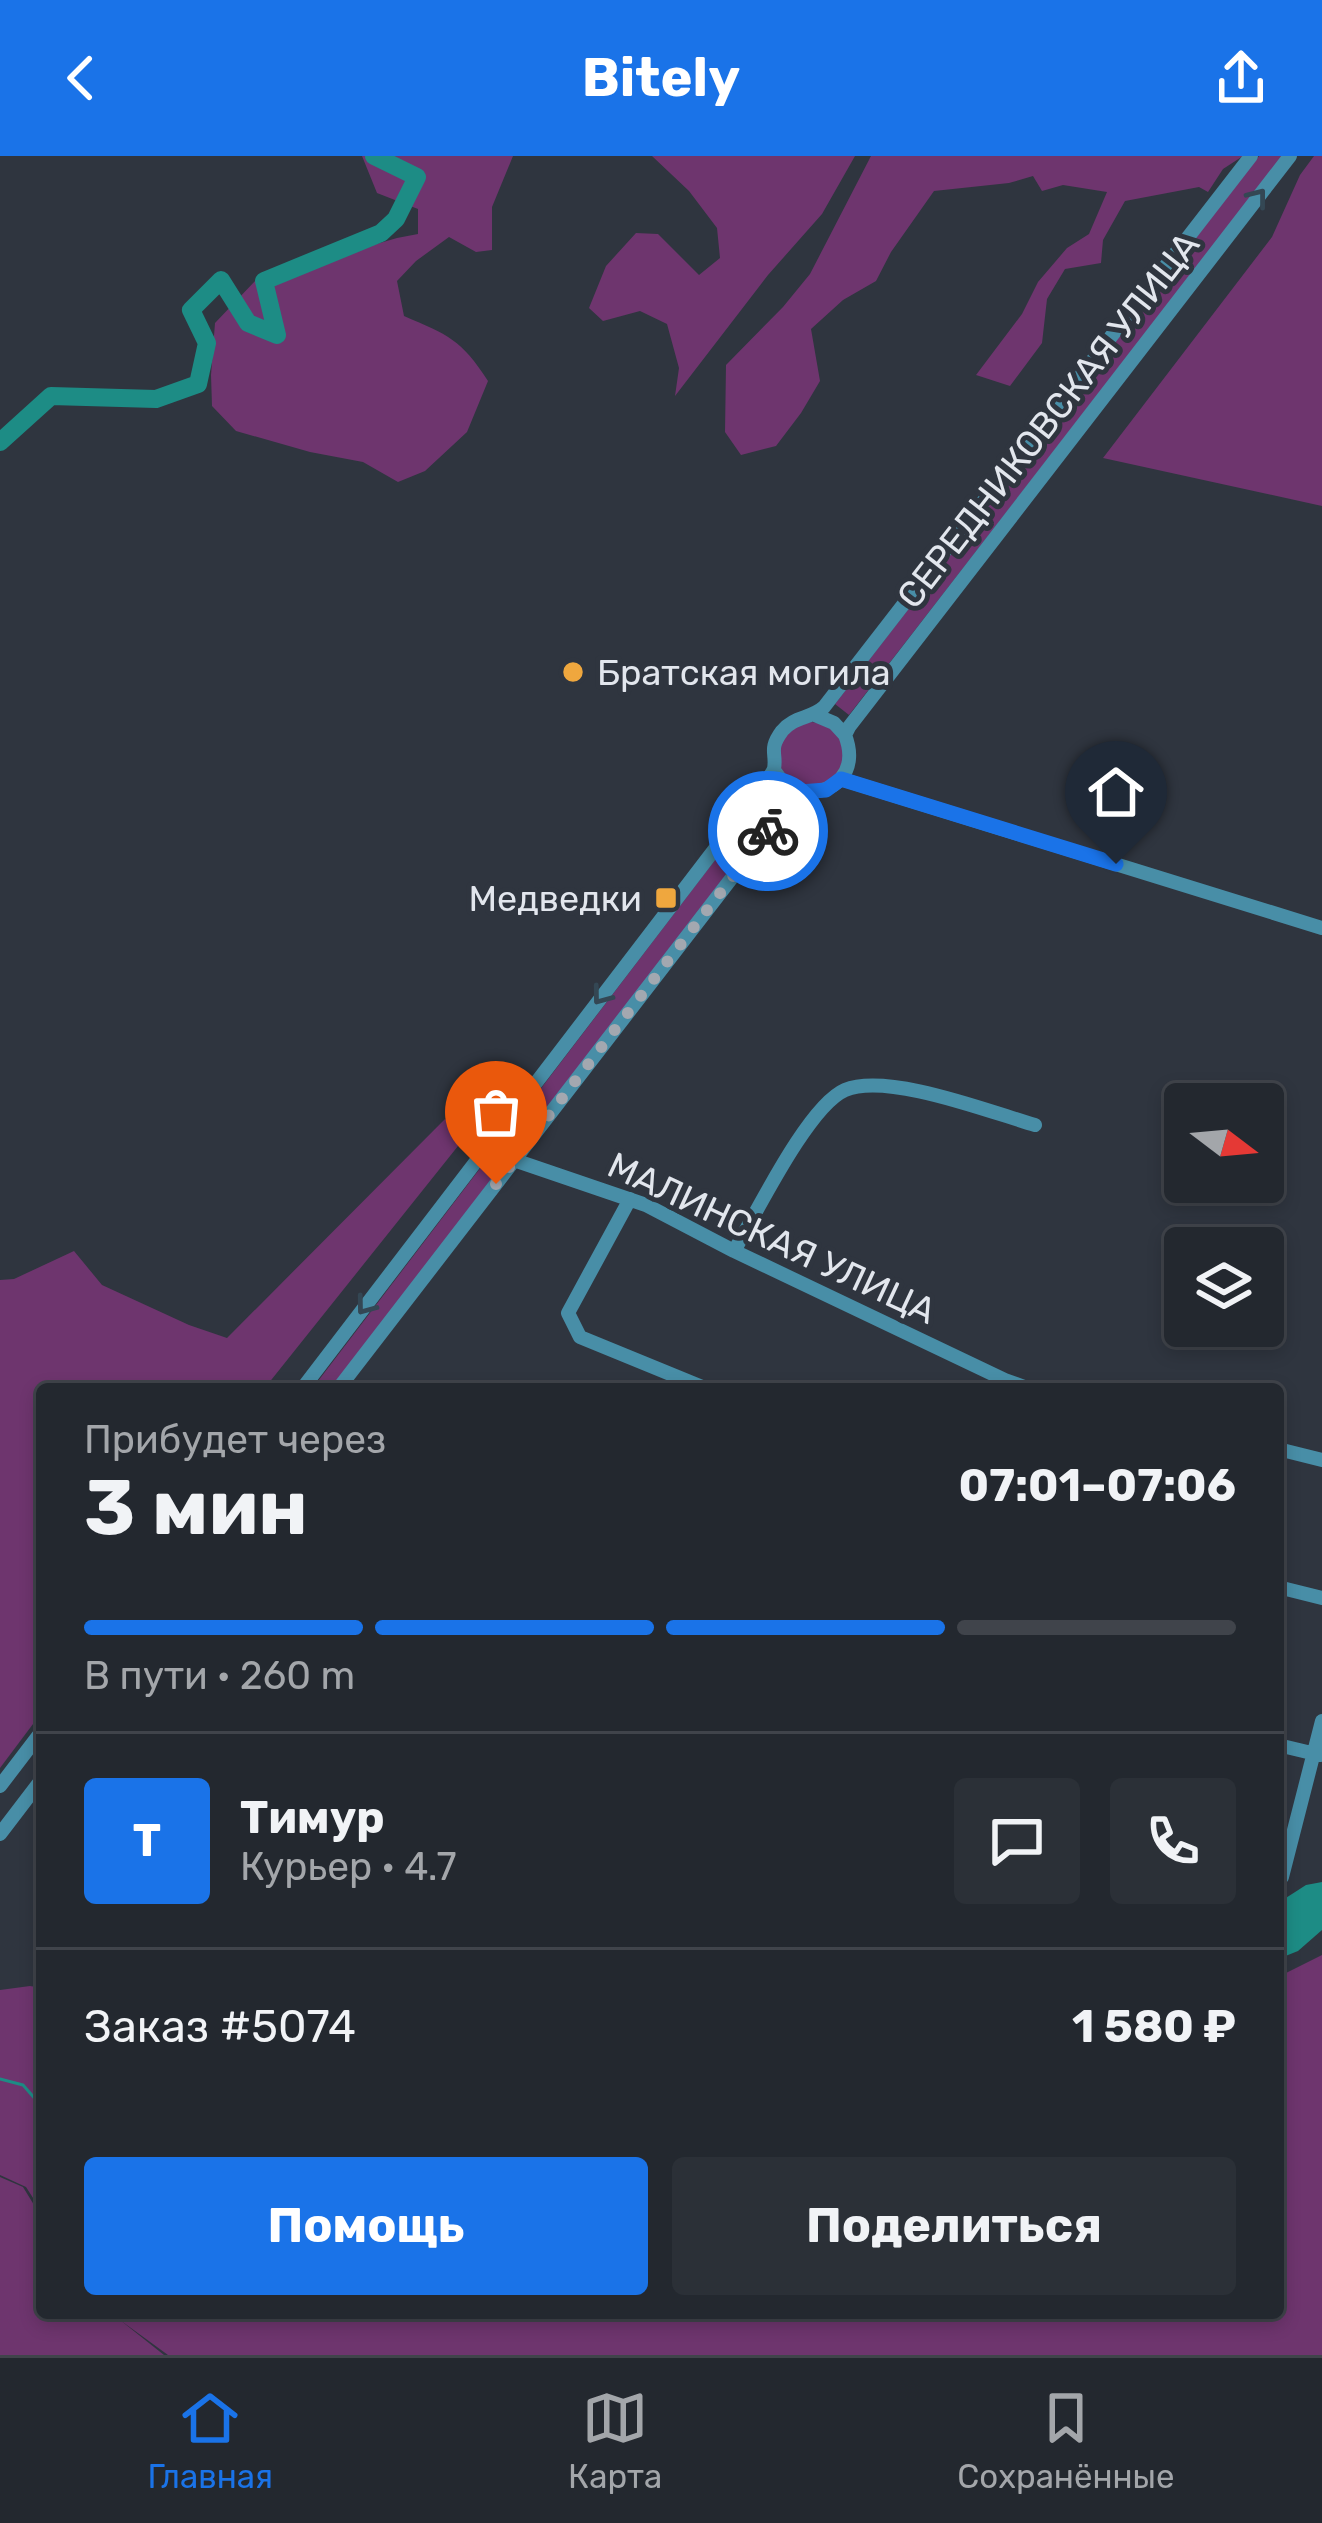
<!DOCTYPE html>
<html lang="ru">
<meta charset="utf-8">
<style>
:root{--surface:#23282f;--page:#2b3037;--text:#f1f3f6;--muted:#a3a6aa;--line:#40444b;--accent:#1a73e8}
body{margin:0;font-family:Rubik,sans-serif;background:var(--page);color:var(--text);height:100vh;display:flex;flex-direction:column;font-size:45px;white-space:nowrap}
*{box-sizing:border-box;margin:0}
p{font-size:39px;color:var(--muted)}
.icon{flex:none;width:66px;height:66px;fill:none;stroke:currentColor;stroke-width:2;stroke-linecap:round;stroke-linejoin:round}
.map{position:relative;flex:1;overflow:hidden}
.sheet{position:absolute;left:36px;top:1227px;width:1248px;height:936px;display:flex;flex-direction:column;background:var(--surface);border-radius:12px;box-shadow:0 6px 18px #0003,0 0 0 3px var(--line)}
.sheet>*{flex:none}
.needle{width:78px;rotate:106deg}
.tools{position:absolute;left:1164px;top:927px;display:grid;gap:24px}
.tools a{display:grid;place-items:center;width:120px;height:120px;border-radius:12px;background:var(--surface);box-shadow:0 6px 18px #0003,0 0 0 3px var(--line);font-size:60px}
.pin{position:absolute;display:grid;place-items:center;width:102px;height:102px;color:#fff;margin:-123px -51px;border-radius:50% 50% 50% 0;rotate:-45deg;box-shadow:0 0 12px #0007}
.pin .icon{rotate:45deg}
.courier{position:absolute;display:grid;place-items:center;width:120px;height:120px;margin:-60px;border:9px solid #1a73e8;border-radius:50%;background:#fff;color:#222;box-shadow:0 3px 15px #0007}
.head em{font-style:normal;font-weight:700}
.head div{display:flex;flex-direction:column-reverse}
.head{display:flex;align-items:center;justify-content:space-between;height:204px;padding:0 48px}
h1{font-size:78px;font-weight:700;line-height:90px}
.bar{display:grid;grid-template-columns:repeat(4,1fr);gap:18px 12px;align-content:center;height:144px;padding:0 48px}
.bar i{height:15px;border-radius:9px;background:var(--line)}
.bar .selected{background:var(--accent)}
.bar p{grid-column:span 4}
.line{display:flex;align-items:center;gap:30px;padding:0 48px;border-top:3px solid var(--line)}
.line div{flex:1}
.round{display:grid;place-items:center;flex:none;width:126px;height:126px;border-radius:12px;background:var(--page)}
.primary-button{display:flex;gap:24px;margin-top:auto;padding:24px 48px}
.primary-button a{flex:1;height:138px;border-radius:12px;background:var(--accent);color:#fff;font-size:48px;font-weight:700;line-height:138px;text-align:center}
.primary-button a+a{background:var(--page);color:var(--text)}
header{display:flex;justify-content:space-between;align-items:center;height:156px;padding:0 48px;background:var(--accent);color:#fff;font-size:54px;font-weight:700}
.dock{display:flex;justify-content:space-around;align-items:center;height:168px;border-top:3px solid var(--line);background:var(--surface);font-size:33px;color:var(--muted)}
.dock a{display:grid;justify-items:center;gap:6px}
.dock .selected{color:var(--accent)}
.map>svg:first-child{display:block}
.green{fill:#6e356e}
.water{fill:#1d8c85}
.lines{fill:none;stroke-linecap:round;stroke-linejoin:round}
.stream{stroke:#1d8c85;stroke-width:3}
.river{stroke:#1d8c85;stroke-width:18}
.minor{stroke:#488ea7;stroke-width:14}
.oneway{stroke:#344754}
.done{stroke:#a3a8b0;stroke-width:12;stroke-dasharray:0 21.6}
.route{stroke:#1a73e8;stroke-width:15}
.poi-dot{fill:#efa73e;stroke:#2f353f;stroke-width:4.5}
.labels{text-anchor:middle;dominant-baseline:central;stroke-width:10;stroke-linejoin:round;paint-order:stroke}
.street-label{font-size:36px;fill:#e2e6ed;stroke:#2f353f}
.poi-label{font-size:36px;fill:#e2e6ed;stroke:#2f353f;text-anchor:start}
</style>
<header><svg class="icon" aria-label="back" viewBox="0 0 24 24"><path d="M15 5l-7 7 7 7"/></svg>Bitely<svg class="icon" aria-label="share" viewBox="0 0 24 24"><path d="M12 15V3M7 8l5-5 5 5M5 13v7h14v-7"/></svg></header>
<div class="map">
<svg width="1322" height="2199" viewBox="0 0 1322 2199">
<rect width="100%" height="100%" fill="#2f353f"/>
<path class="green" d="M362,0H513L492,51V94L476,96L449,81L416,105L397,125L404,160C448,179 461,183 488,225L467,276L425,315L398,326L363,306L310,296L236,275L212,250L211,219L215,167L257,123L397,82L418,78V53L377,37Z
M652,0H855L822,58L768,119L675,240L679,212L667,168L640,155L603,165L589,152L606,110L636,77L658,78L699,119L720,102L717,72L689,35Z
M871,0H1243L1223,13L1208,36L1199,31L1125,45L1103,84L1101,107L1065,113L1047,143L1042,187L1010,230L976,219L1022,158L1038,126L1067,92L1089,78L1107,36L1063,29L1042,35L1033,20L1009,27L934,35L891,96L876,125L843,144L811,173L820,225L801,257L776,290L741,299L725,276L726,209L783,151L810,118Z
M1259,0H1283L849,559L835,548Z
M1314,0H1322V350L1103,302L1272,81L1300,19Z
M778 599a33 33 0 1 1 66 0a33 33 0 1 1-66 0Z
M766,637L781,648L335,1233H312Z
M445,963L466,980L264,1233H42V1556L0,1612V1124L14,1123L74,1095L102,1129L189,1169L227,1182Z
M1322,1799V2199H168L120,2164L164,2199H0V2021L23,2031L42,2062V2157H1278V1821Z
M30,1830L42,1832V2056L26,2031L0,2019V1834Z"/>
<path class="water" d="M1322,1726V1774L1298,1795L1278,1803V1747L1306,1729Z"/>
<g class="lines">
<path class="stream" d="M0,1923L23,1929L37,1945L42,1947"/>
<path class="river" d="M0,286L51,240L156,243L198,228L207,187L191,154L221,124L248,167L277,179L264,125L381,77L396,63L417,21L374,0"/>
<path class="minor" d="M815,559L834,567L845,579
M774,614L782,625L800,636
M841,623L1322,772
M488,988L514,1004L646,1049L734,1095L1005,1224L1030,1233
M630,1043L568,1157L580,1181L707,1233
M734,1095C756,1058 808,950 845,934C887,916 990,956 1035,969
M302,1233L763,630C764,628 773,616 774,613C777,597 768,594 782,575C794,560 811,563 824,551L1251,0
M338,1233L788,649L800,636C836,639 859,615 845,579L849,571L1290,0
M1278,1293L1322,1304
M1278,1431L1322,1442
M1278,1589L1320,1599
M0,1630L42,1575
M0,1678L42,1623
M1278,1722L1282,1721L1322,1565"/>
</g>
<defs><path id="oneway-chevron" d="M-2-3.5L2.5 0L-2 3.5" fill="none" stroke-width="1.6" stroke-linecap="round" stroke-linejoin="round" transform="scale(3)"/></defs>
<g class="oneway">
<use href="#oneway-chevron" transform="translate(1258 41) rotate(-52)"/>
<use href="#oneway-chevron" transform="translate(601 840) rotate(127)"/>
<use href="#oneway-chevron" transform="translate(365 1150) rotate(127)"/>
</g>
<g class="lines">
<path class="done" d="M496,1028L768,675"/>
<path class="route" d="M768,675L800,636L826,634L841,623L1116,708"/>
</g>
<g class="poi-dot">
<circle cx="573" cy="516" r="12"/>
<rect x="654" y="730" width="24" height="24" rx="6"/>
</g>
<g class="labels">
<g class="street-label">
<text transform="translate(1048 264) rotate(-52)">СЕРЕДНИКОВСКАЯ УЛИЦА</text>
<text transform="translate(772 1082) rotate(25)">МАЛИНСКАЯ УЛИЦА</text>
</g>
<g class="poi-label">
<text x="597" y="516">Братская могила</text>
<text x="642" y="742" text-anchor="end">Медведки</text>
</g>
</g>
</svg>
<div class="tools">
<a><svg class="needle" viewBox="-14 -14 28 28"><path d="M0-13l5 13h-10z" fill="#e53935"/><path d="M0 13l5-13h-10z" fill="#a3a6aa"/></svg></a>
<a><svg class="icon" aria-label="layers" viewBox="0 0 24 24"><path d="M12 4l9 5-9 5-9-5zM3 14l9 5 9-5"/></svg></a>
</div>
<div class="pin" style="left:496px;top:1028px;background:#ea580c"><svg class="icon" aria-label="bag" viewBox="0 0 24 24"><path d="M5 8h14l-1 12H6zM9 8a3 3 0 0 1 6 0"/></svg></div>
<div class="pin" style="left:1116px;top:708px;background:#1f2937"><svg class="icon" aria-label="home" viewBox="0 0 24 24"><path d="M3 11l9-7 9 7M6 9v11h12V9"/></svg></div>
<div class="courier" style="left:768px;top:675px"><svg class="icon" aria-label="bike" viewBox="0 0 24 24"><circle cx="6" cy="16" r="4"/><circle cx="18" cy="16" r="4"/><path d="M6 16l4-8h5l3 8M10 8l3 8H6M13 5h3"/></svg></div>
<section class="sheet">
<div class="head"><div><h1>3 мин</h1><p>Прибудет через</p></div><em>07:01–07:06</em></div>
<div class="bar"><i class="selected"></i><i class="selected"></i><i class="selected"></i><i></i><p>В пути · 260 m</p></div>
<div class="line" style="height:216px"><b class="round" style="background:var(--accent);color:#fff">Т</b><div><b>Тимур</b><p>Курьер · 4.7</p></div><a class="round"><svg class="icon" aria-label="chat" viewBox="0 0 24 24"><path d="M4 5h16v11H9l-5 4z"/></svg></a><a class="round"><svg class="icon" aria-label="phone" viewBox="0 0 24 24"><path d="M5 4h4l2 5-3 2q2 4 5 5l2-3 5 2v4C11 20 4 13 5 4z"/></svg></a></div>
<div class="line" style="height:156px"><div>Заказ #5074</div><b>1 580 ₽</b></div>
<div class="primary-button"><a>Помощь</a><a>Поделиться</a></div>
</section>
</div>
<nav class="dock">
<a class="selected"><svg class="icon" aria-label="home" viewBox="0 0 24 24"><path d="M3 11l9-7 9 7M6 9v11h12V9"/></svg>Главная</a>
<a><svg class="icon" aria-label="map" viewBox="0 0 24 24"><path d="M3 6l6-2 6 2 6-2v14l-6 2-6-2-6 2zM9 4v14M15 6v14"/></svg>Карта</a>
<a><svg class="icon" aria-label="saved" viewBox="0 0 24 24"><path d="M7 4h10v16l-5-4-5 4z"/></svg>Сохранённые</a>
</nav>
